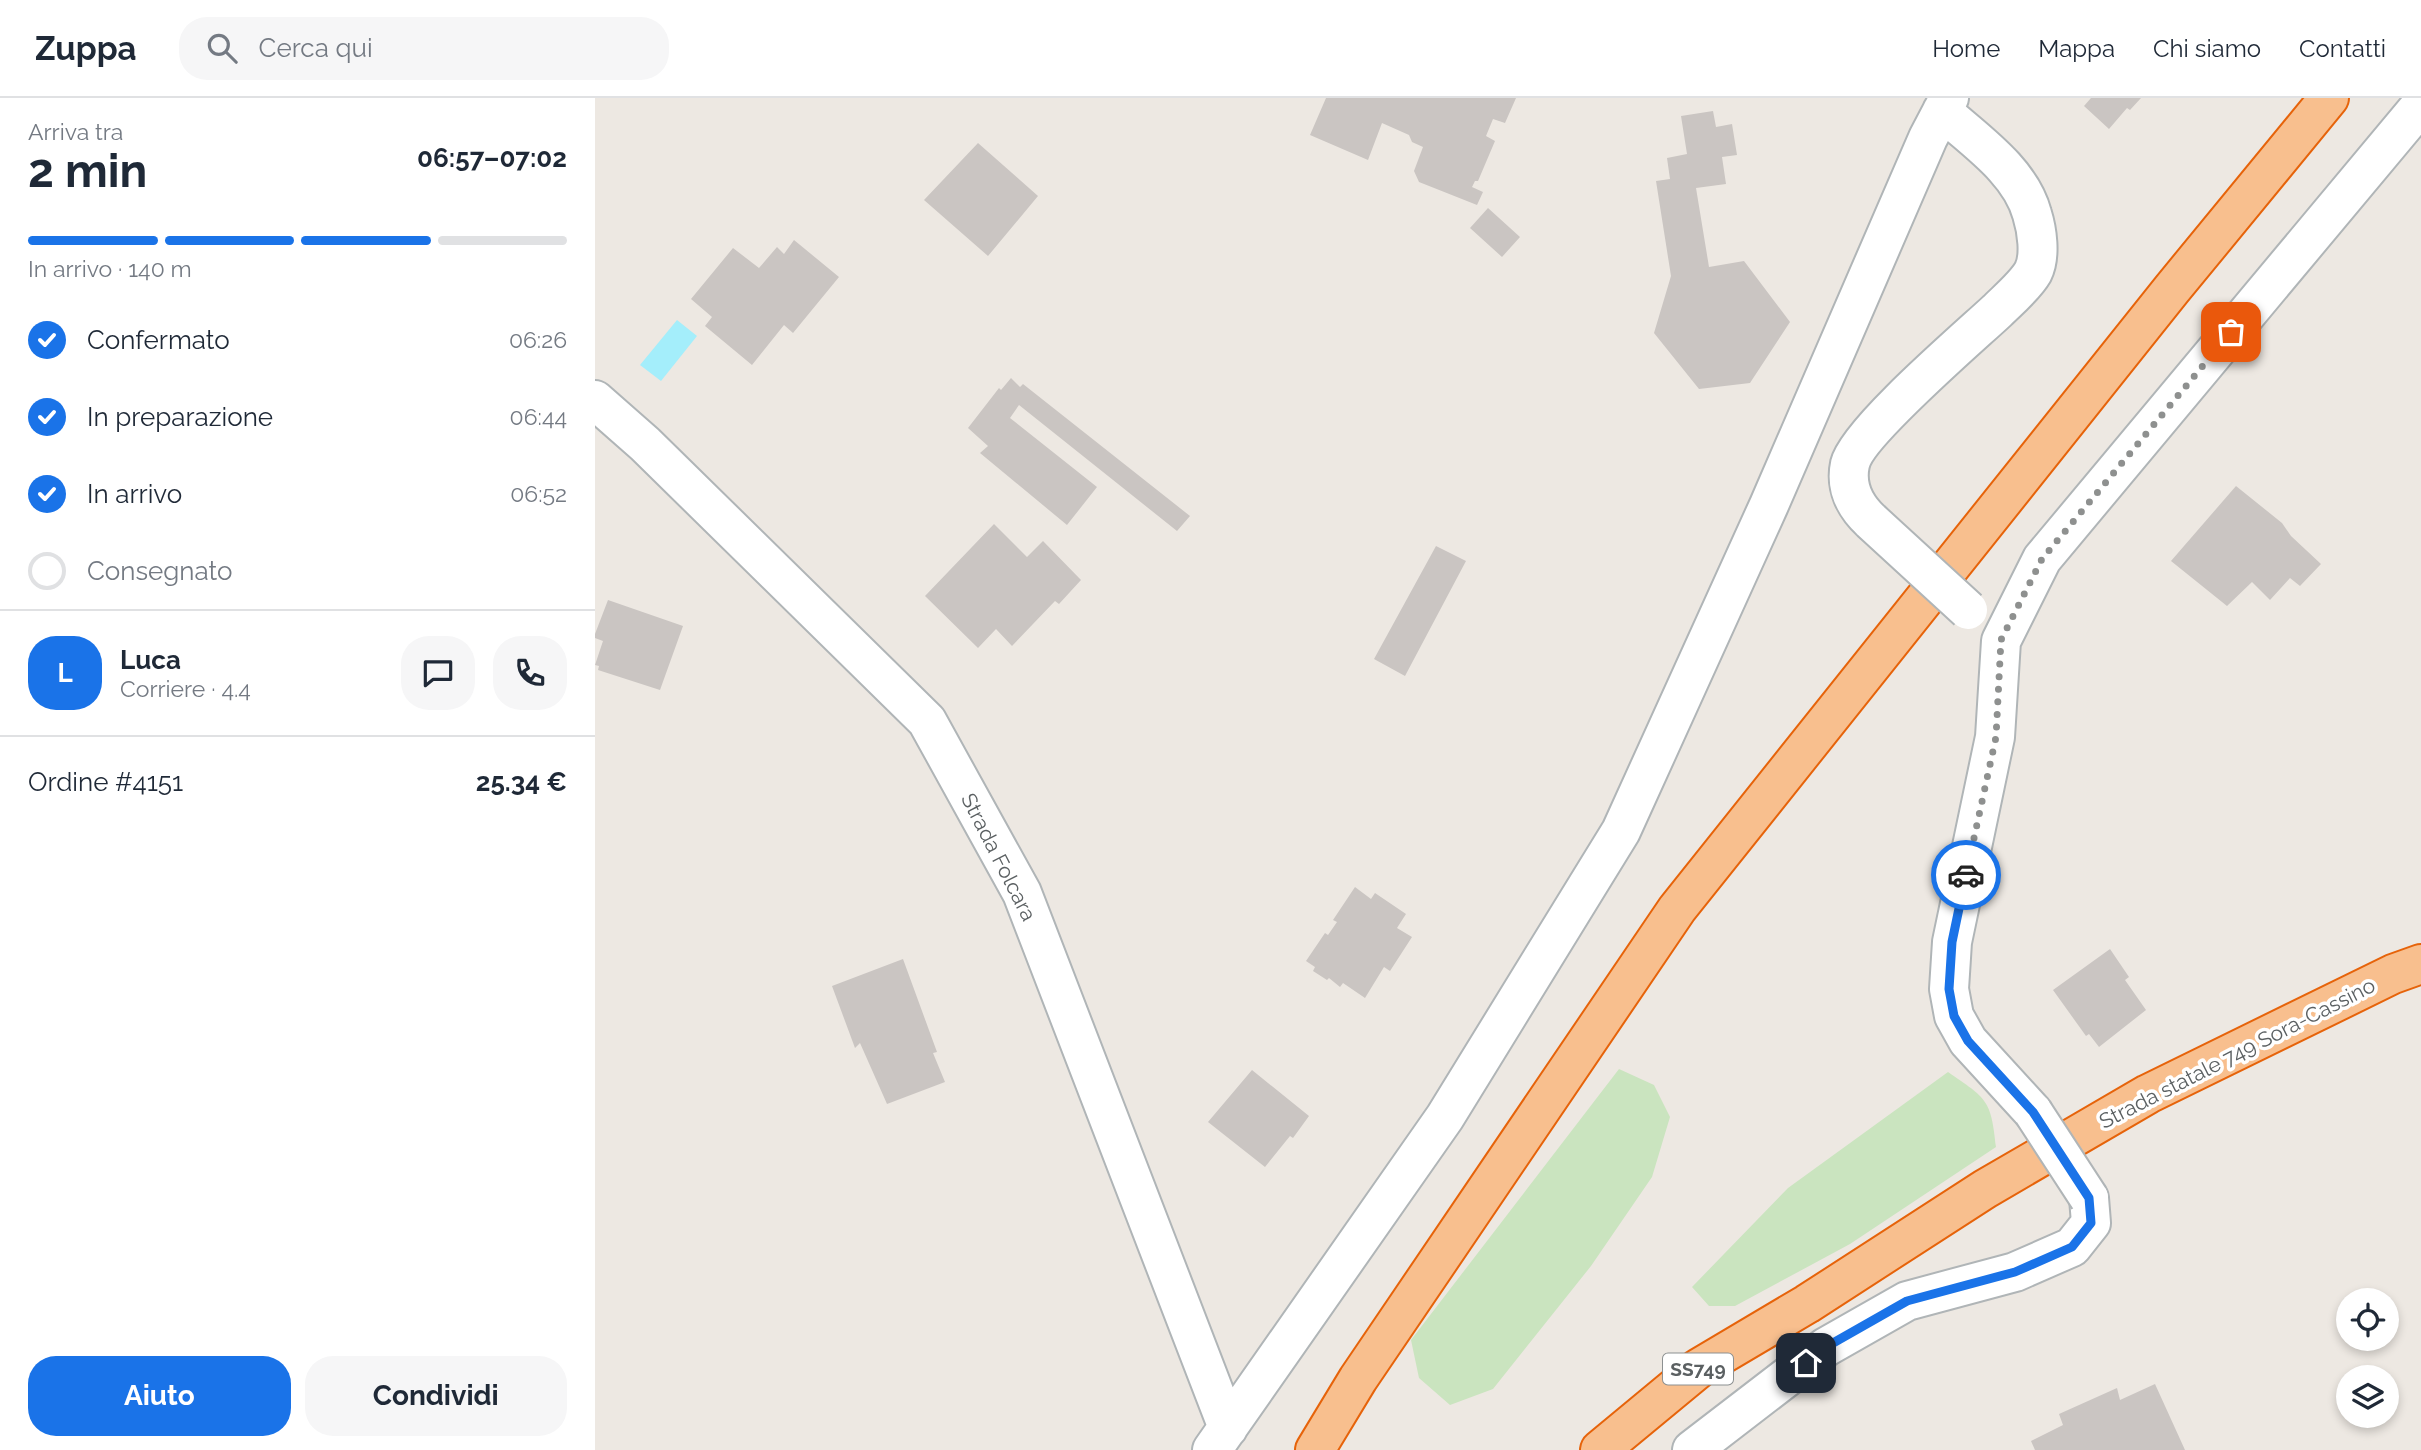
<!DOCTYPE html>
<html lang="it">
<meta charset="utf-8">
<style>
:root{--surface:#fff;--page:#f6f6f7;--text:#1f2937;--muted:#747a83;--line:#e0e1e3;--accent:#1a73e8}
body{margin:0;font-family:Raleway,sans-serif;background:var(--page);color:var(--text);height:100vh;display:flex;flex-direction:column;font-size:26px;white-space:nowrap}
*{box-sizing:border-box;margin:0}
p{font-size:23px;color:var(--muted)}
.icon{flex:none;width:38px;height:38px;fill:none;stroke:currentColor;stroke-width:2;stroke-linecap:round;stroke-linejoin:round}
.map{position:relative;flex:1;overflow:hidden}
.panel{display:flex;flex-direction:column;background:var(--surface);width:595px}
.panel>*{flex:none}
.buttons{position:absolute;left:1741px;top:1190px;display:grid;gap:14px}
.buttons a{display:grid;place-items:center;width:63px;height:63px;border-radius:50%;background:var(--surface);box-shadow:0 4px 10px #0003;font-size:35px}
.pin{position:absolute;display:grid;place-items:center;width:60px;height:60px;color:#fff;margin:-30px;border-radius:14px;box-shadow:0 4px 10px #0006}
.courier{position:absolute;display:grid;place-items:center;width:70px;height:70px;margin:-35px;border:5px solid #1a73e8;border-radius:50%;background:#fff;color:#222;box-shadow:0 2px 9px #0007}
.overview em{font-style:normal;font-weight:700}
.overview div{display:flex;flex-direction:column-reverse}
.overview{display:flex;align-items:center;justify-content:space-between;height:119px;padding:0 28px}
h1{font-size:46px;font-weight:700;line-height:52px}
.bar{display:grid;grid-template-columns:repeat(4,1fr);gap:10px 7px;align-content:center;height:84px;padding:0 28px}
.bar i{height:9px;border-radius:5px;background:var(--line)}
.bar .current{background:var(--accent)}
.bar p{grid-column:span 4}
.line{display:flex;align-items:center;gap:18px;padding:0 28px;border-top:2px solid var(--line)}
.line div{flex:1}
.round{display:grid;place-items:center;flex:none;width:74px;height:74px;border-radius:28px;background:var(--page)}
ol{padding:0 28px;list-style:none}
li{display:flex;align-items:center;gap:21px;height:77px}
li p{margin-inline-start:auto}
li .icon{padding:7px;border-radius:50%;background:var(--accent);color:#fff;stroke-width:4}
li:last-child{color:var(--muted)}
li i{width:38px;height:38px;border:4px solid var(--line);border-radius:50%}
.primary-button{display:flex;gap:14px;margin-top:auto;padding:14px 28px}
.primary-button a{flex:1;height:80px;border-radius:28px;background:var(--accent);color:#fff;font-size:28px;font-weight:700;line-height:80px;text-align:center}
.primary-button a+a{background:var(--page);color:var(--text)}
header{display:flex;align-items:center;gap:42px;box-sizing:border-box;height:98px;padding:0 35px;background:var(--surface);border-bottom:2px solid var(--line)}
header strong{font-size:33px}
nav{display:flex;gap:38px;margin-inline-start:auto;font-size:24px}
.search{width:490px;height:63px;background:var(--page);display:flex;align-items:center;gap:18px;box-sizing:border-box;padding:0 24px;border-radius:28px;color:var(--muted);font-size:26px}
main{display:flex;flex:1;min-height:0}
.map>svg:first-child{display:block}
.green{fill:#cae4bf}
.water{fill:#a4eefb}
.building{fill:#cac5c2}
.lines{fill:none;stroke-linecap:round;stroke-linejoin:round}
.street-casing{stroke:#b0b5b7;stroke-width:42}
.highway-casing{stroke:#e6630a;stroke-width:42}
.street{stroke:#fff;stroke-width:38}
.highway{stroke:#f8bf8e;stroke-width:38}
.street-bridge-casing{stroke:#b0b5b7;stroke-width:42;stroke-linecap:butt}
.street-bridge{stroke:#fff;stroke-width:38}
.done{stroke:#8e908f;stroke-width:7;stroke-dasharray:0 12.6}
.route{stroke:#1a73e8;stroke-width:9}
.labels{text-anchor:middle;dominant-baseline:central;stroke-width:7;stroke-linejoin:round;paint-order:stroke}
.shield{fill:#fff;stroke:#8c9091;stroke-width:2}
.shield-label{font-size:19px;font-weight:bold;fill:#5b6062}
.street-label{font-size:21px;fill:#5b6062;stroke:#fff}
</style>
<header>
<strong>Zuppa</strong>
<div class="search"><svg class="icon" aria-label="search" viewBox="0 0 24 24"><circle cx="10" cy="10" r="6"/><path d="M15 15l6 6"/></svg>Cerca qui</div>
<nav><a>Home</a><a>Mappa</a><a>Chi siamo</a><a>Contatti</a></nav>
</header>
<main>
<section class="panel">
<div class="overview"><div><h1>2 min</h1><p>Arriva tra</p></div><em>06:57–07:02</em></div>
<div class="bar"><i class="current"></i><i class="current"></i><i class="current"></i><i></i><p>In arrivo · 140 m</p></div>
<ol>
<li><svg class="icon" aria-label="check" viewBox="0 0 24 24"><path d="M5 12l5 5 9-10"/></svg>Confermato<p>06:26</p></li>
<li><svg class="icon" aria-label="check" viewBox="0 0 24 24"><path d="M5 12l5 5 9-10"/></svg>In preparazione<p>06:44</p></li>
<li><svg class="icon" aria-label="check" viewBox="0 0 24 24"><path d="M5 12l5 5 9-10"/></svg>In arrivo<p>06:52</p></li>
<li><i></i>Consegnato</li>
</ol>
<div class="line" style="height:126px"><b class="round" style="background:var(--accent);color:#fff">L</b><div><b>Luca</b><p>Corriere · 4.4</p></div><a class="round"><svg class="icon" aria-label="chat" viewBox="0 0 24 24"><path d="M4 5h16v11H9l-5 4z"/></svg></a><a class="round"><svg class="icon" aria-label="phone" viewBox="0 0 24 24"><path d="M5 4h4l2 5-3 2q2 4 5 5l2-3 5 2v4C11 20 4 13 5 4z"/></svg></a></div>
<div class="line" style="height:91px"><div>Ordine #4151</div><b>25.34 €</b></div>
<div class="primary-button"><a>Aiuto</a><a>Condividi</a></div>
</section>
<div class="map">
<svg width="1826" height="1352" viewBox="0 0 1826 1352">
<rect width="100%" height="100%" fill="#ede8e2"/>
<path class="green" d="M1024,971L1059,987L1075,1019L1057,1079L996,1168L898,1291L855,1307L824,1280L816,1242Z
M1353,974C1392,1001 1396,1001 1401,1049L1255,1146L1140,1208H1114L1097,1189L1193,1090Z"/>
<path class="water" d="M82,222L102,238L66,283L45,267Z"/>
<path class="building" d="M731,0H921L910,25L898,21L891,38L900,43L883,83H880L877,89L888,94L882,107L824,84L819,73L828,49L817,44L814,37L787,25L773,62L715,37Z
M1496,0H1546L1535,12L1532,10L1514,31L1489,8Z
M1118,13L1121,29L1137,26L1142,57L1127,59L1131,86L1101,90L1114,169L1149,163L1195,224L1155,285L1104,291L1059,235L1076,178L1061,83L1075,81L1072,60L1092,56L1086,18Z
M383,45L443,98L393,158L329,102Z
M893,110L925,139L907,159L875,130Z
M199,142L244,179L198,235L189,227L157,267L110,228L117,219L96,201L138,150L164,170L182,149L189,156Z
M416,280L425,289L428,286L595,418L582,433L424,307L415,320L502,389L472,427L385,355L393,348L373,330L404,290L406,292Z
M1641,388L1687,425L1696,438L1726,466L1705,488L1695,480L1675,502L1657,484L1632,508L1576,463Z
M399,426L432,459L448,443L486,482L464,506L460,503L417,548L401,531L383,550L330,498Z
M841,448L871,463L810,578L779,561Z
M13,502L88,528L65,592L3,572L4,568L0,567L8,543L0,540V536Z
M760,789L776,801L780,795L811,816L802,830L817,839L795,873L789,869L770,900L748,885L745,889L734,880L732,882L718,873L720,869L711,863L730,835L733,837L742,824L738,822Z
M1515,851L1534,879L1530,882L1551,912L1504,949L1494,936L1491,938L1458,892Z
M308,861L342,954L338,955L350,984L292,1006L265,945L260,950L237,888Z
M657,972L714,1018L698,1040L695,1038L670,1069L613,1024Z
M1560,1286L1590,1352H1440L1436,1343L1468,1327L1464,1316L1522,1290L1525,1302Z"/>
<g class="lines">
<defs>
<path id="street" d="M0,302L50,346L332,623L427,795L633,1330
M1276,423C1260,408 1250,389 1255,366C1262,335 1373,240 1402,213C1413,202 1430,188 1438,174C1446,158 1442,132 1437,116C1425,72 1379,42 1347,13
M1438,1014L1373,943L1359,918L1354,891L1357,844L1400,639L1406,543L1447,461L1826,7
M617,1352L850,1019L1026,733L1174,407L1333,40L1354,0
M1097,1352L1231,1249L1312,1203L1420,1174L1477,1149L1496,1125L1494,1100"/>
<path id="highway" d="M720,1352L763,1281L1082,811L1577,191L1734,0
M1005,1352L1104,1270L1212,1206L1390,1091L1553,996L1798,876L1826,866"/>
</defs>
<use href="#street" class="street-casing"/>
<use href="#highway" class="highway-casing"/>
<use href="#street" class="street"/>
<use href="#highway" class="highway"/>
<defs>
<path id="street-bridge" d="M1276,423L1373,512
M1438,1014L1494,1100"/>
</defs>
<use href="#street-bridge" class="street-bridge-casing"/>
<use href="#street-bridge" class="street-bridge"/>
</g>
<g class="lines">
<path class="done" d="M1371,777L1401,639L1406,542L1447,461L1636,234"/>
<path class="route" d="M1211,1265L1231,1249L1312,1203L1420,1174L1477,1149L1496,1125L1494,1100L1438,1014L1373,943L1359,918L1354,891L1357,844L1371,777"/>
</g>
<g class="labels">
<rect class="shield" x="1068" y="1255.5" width="70" height="31" rx="5"/>
<g class="shield-label">
<text x="1103" y="1271">SS749</text>
</g>
<g class="street-label">
<text transform="translate(404 759) rotate(63)">Strada Folcara</text>
<text transform="translate(1642 955) rotate(-27)">Strada statale 749 Sora-Cassino</text>
</g>
</g>
</svg>
<div class="buttons">
<a><svg class="icon" aria-label="locate" viewBox="0 0 24 24"><circle cx="12" cy="12" r="6"/><path d="M12 2v4M12 18v4M2 12h4M18 12h4"/></svg></a>
<a><svg class="icon" aria-label="layers" viewBox="0 0 24 24"><path d="M12 4l9 5-9 5-9-5zM3 14l9 5 9-5"/></svg></a>
</div>
<div class="pin" style="left:1636px;top:234px;background:#ea580c"><svg class="icon" aria-label="bag" viewBox="0 0 24 24"><path d="M5 8h14l-1 12H6zM9 8a3 3 0 0 1 6 0"/></svg></div>
<div class="pin" style="left:1211px;top:1265px;background:#1f2937"><svg class="icon" aria-label="home" viewBox="0 0 24 24"><path d="M3 11l9-7 9 7M6 9v11h12V9"/></svg></div>
<div class="courier" style="left:1371px;top:777px"><svg class="icon" aria-label="car" viewBox="0 0 24 24"><path d="M5 17H2v-5l4-1 3-4h7l3 4 3 1v5h-3M9 17h6M6 11h13"/><circle cx="7" cy="17" r="2"/><circle cx="17" cy="17" r="2"/></svg></div>
</div>
</main>
